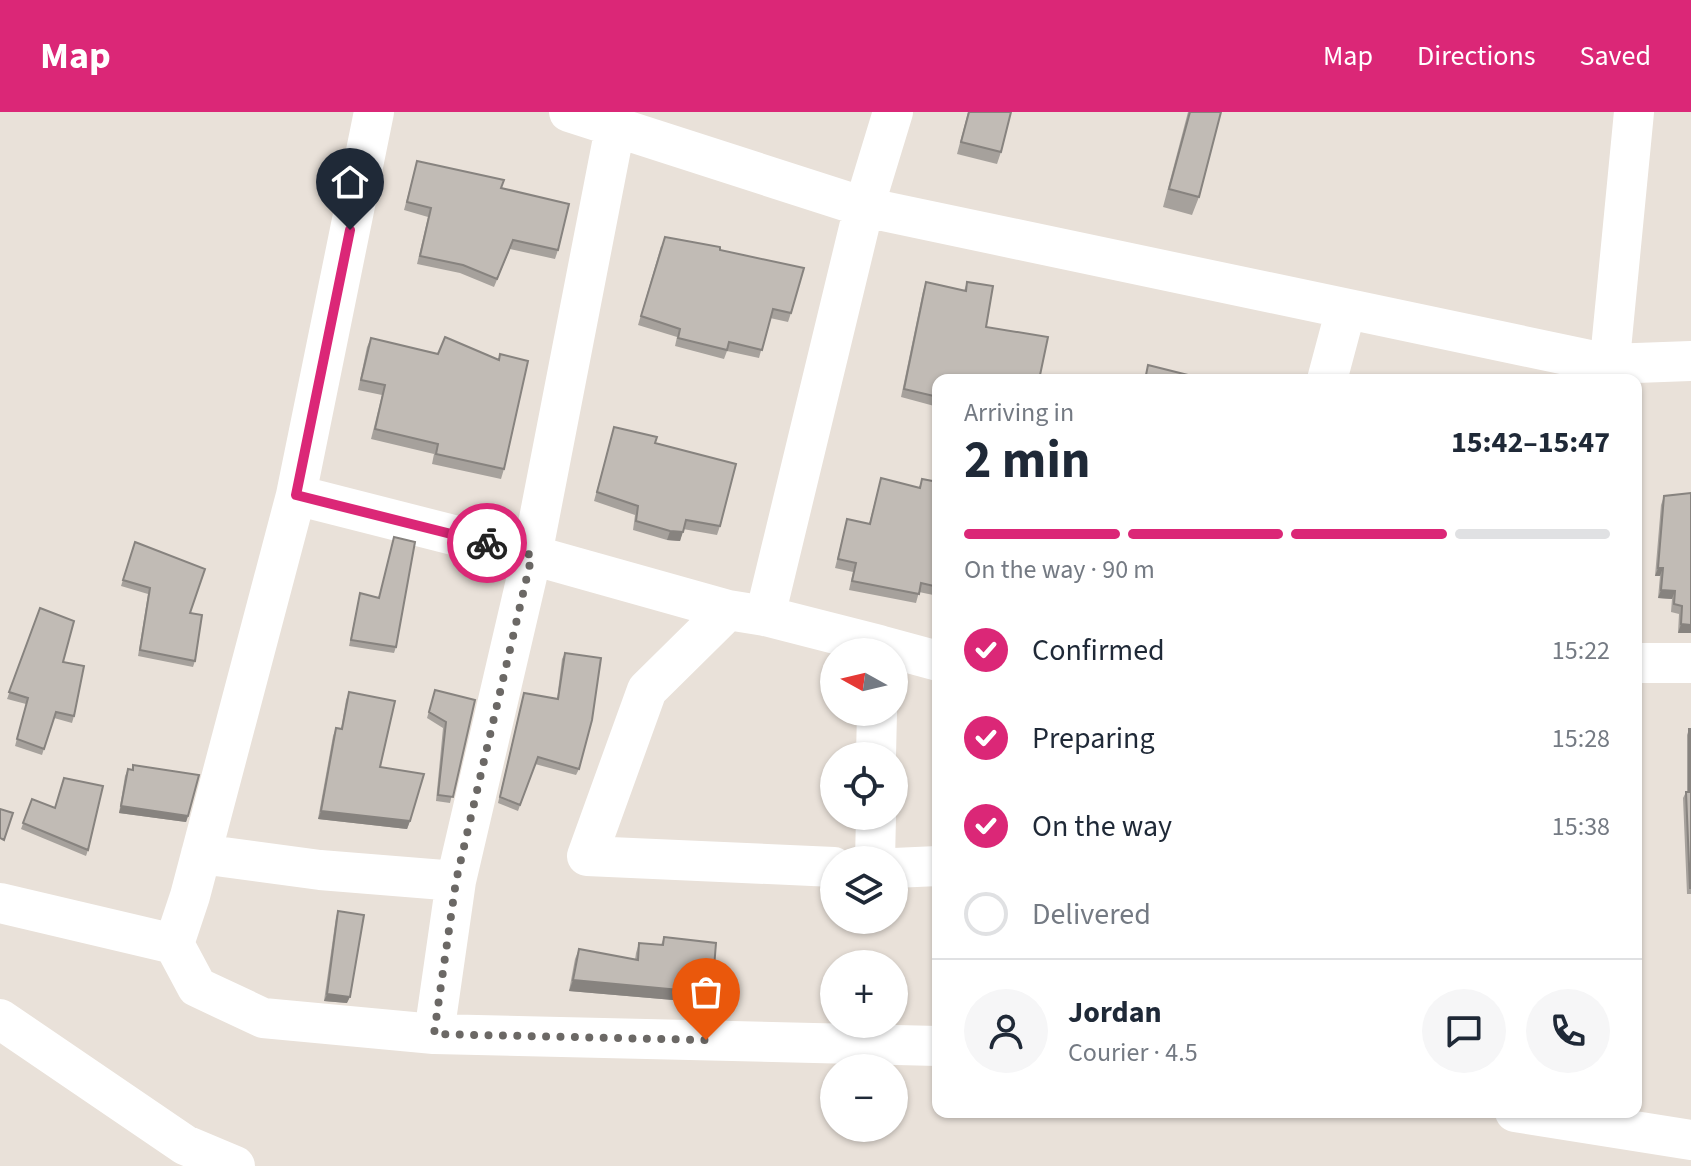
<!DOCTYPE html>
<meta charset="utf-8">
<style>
:root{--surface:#fff;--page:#f6f6f7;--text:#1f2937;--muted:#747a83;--line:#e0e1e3;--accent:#db2777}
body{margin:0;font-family:"Source Sans 3",sans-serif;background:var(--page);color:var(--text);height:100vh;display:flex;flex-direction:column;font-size:30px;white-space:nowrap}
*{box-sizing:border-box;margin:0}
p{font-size:26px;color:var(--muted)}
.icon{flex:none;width:44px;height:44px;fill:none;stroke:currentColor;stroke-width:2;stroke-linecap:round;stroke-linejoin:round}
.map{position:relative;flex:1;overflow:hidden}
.drawer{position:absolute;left:932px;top:262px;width:710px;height:744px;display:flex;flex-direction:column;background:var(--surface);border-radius:16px;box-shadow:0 2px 6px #0004}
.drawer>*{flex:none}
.needle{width:52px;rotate:278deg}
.buttons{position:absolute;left:820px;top:526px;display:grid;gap:16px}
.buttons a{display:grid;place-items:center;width:88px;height:88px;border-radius:50%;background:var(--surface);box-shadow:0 2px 6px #0004;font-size:40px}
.pin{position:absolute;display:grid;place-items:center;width:68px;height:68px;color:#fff;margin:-82px -34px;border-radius:50% 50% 50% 0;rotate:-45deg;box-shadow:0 0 8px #0007}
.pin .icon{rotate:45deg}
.courier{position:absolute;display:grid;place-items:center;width:80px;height:80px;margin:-40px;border:6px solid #db2777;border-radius:50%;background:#fff;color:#222;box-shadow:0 2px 10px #0007}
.head em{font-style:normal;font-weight:700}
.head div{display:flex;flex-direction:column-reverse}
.head{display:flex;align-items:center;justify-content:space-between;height:136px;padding:0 32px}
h1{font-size:52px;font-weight:700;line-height:60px}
.bar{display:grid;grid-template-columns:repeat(4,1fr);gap:12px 8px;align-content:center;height:96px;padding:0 32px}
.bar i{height:10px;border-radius:6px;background:var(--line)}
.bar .active{background:var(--accent)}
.bar p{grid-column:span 4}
.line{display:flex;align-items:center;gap:20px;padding:0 32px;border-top:2px solid var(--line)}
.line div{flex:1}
.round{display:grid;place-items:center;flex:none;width:84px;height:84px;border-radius:42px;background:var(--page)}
ol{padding:0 32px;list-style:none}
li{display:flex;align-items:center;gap:24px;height:88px}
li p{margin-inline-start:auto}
li .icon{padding:8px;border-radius:50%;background:var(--accent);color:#fff;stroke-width:4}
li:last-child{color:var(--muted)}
li i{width:44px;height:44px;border:4px solid var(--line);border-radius:50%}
header{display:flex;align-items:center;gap:48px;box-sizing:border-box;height:112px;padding:0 40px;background:var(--accent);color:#fff}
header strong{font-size:38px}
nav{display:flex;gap:44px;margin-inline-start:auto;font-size:28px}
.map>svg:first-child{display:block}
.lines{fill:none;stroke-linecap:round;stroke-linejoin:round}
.minor{stroke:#fff;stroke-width:40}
.wall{fill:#a6a19c}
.shaded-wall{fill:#87837f}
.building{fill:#c1bbb5;stroke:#87837f;stroke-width:2}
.done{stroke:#6b6865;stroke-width:8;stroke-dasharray:0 14.4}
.route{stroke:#db2777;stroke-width:10}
</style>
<header>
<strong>Map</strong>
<nav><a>Map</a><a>Directions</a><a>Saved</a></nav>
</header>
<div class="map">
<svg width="1691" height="1054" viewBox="0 0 1691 1054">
<rect width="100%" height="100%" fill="#e9e1d9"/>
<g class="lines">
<path class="minor" d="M374,0L296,383L190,784L174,832L197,875L263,906L434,922L938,934
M569,0L864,95L1609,252L1691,249
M1327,268L1346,197
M1608,268L1634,0
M296,383L532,443L728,498L765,504L879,533V540
M728,498L647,578L587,744L834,755
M765,504L864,95L893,0
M879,533L938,549
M1636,551H1691
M876,644L877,600
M201,742L320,758L456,769
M875,748L876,704
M894,756L938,754
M0,791L174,832
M0,907L185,1033L235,1054
M434,922L456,769L532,443L615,16
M1515,1000L1691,1028"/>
</g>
<path class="wall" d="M968,0H1011L1001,40L997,52L957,42Z
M1188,0H1221L1199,85L1192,103L1163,95Z
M417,49L501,76L558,138L555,147L510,137L494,175L460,161L417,152L428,105L404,98Z
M661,134L720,138L791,201L788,210L770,206L759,246L727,239L724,247L675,234L677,225L638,213Z
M926,170L964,179L967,170L993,174L938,268V295L901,285L923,179Z
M371,226L504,357L501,367L432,352L434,342L371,327L382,283L358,278L367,235Z
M614,315L655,331L720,414L717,423L683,417L680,429L667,428L633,418L635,403L594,389Z
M881,366L919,376L922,367L938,370V484L919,480L916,491L849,478L853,460L835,456L847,407L869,412Z
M1664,384L1691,521H1678L1679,502L1671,500L1672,487L1658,486L1660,464H1655L1661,393Z
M394,425L396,535L394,541L349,534L360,481L379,486Z
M135,430L190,501L195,549L193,555L138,544L148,482L121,474Z
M40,496L63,550L74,604L72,611L54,606L42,643L15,634L26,592L7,587Z
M565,541L579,657L576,663L535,652L518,699L498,691L522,588L524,581L557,587L562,547Z
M349,580L380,655L410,709L407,717L318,707L333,624L336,616L341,617L346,588Z
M433,585L475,588L450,691L436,689L443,616L427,606Z
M1689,617H1691V782H1687L1683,686L1686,680H1687V623Z
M133,653L188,704L186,710L119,701L125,664L128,657L132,658Z
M32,687L88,738L86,744L21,717Z
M338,799L347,891L324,889L336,805Z
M664,825L712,881L708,891L569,879L575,847L579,837L635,848L636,841L639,831L661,833Z"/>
<path class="shaded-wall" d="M670,419L683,420L680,429L667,428Z
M1658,456H1663L1660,464H1655Z
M1661,478L1675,479L1672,487L1658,486Z
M1681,512L1691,513V521H1678Z
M121,694L188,704L186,710L119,701Z
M321,699L410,709L407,717L318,707Z
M573,868L712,881L708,891L569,879Z
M327,882L350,885L347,891L324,889Z"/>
<path class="building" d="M969,0H1011L1001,40L961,30Z
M1190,0H1221L1199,85L1169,77Z
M417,49L504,68L501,76L569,92L558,138L513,128L497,167L463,153L420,144L431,96L407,90Z
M665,125L720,135V138L804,156L791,201L773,197L762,238L729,230L727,238L678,226L680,217L641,204Z
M926,170L966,179L967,170L993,174L986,215L1048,225L1039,268H938V285L904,277Z
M445,225L499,248L500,242L528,249L504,357L436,342L438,332L375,317L385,273L361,268L371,226L438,242Z
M1148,253L1208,268H1145Z
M614,315L657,325L655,331L736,352L720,414L686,408L683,420L670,419L636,409L638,394L597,380Z
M881,366L920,376L922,367L938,370V475L921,471L919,482L852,469L856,451L838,447L847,407L870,412Z
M1691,381V513L1681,512L1682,494L1674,492L1675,479L1661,478L1663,456H1658L1664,384Z
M394,425L415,430L396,535L351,528L360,481L379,486Z
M135,430L205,457L190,501L202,503L195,549L140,538L150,476L123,468Z
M40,496L74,509L63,550L84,554L74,604L56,600L44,637L17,627L28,586L9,580Z
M565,541L601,546L592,608L579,657L538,645L520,693L500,685L524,581L558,587Z
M435,578L475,588L453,685L438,683L446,610L429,600Z
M349,580L395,589L380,655L424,662L410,709L321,699L336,616L342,617Z
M1689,617H1691V776H1690L1686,680H1689Z
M133,653L199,663L188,704L121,694L128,657L133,658Z
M64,666L103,674L88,738L23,711L32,687L55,696Z
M0,697L13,701L4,728L0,726Z
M338,799L364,803L350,885L327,882Z
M664,825L716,831L712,881L573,868L579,837L638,848L639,831L663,833Z"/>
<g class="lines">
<path class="done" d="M487,431L532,443L456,769L434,922L706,928"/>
<path class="route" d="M350,118L296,383L487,431"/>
</g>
</svg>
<div class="buttons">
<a><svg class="needle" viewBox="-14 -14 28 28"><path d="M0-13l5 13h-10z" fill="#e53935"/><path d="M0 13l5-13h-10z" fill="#747a83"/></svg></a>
<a><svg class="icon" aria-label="locate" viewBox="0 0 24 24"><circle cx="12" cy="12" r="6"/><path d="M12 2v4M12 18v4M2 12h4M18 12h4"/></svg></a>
<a><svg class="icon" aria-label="layers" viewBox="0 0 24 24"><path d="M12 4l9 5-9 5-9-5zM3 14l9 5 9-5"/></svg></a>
<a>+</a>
<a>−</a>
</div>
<div class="pin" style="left:706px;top:928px;background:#ea580c"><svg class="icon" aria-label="bag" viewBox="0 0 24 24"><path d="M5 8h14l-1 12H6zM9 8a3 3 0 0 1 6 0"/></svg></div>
<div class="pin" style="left:350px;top:118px;background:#1f2937"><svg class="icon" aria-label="home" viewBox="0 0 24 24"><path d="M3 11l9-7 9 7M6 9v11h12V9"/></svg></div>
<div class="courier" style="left:487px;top:431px"><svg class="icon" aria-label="bike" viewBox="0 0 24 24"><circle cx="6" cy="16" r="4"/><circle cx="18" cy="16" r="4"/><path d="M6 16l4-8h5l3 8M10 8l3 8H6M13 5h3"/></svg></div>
<section class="drawer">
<div class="head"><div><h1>2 min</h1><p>Arriving in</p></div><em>15:42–15:47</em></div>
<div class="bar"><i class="active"></i><i class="active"></i><i class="active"></i><i></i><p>On the way · 90 m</p></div>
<ol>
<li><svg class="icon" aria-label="check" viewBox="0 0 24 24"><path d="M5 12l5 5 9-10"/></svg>Confirmed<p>15:22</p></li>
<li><svg class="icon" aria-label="check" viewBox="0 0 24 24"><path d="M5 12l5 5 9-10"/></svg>Preparing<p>15:28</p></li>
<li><svg class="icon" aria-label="check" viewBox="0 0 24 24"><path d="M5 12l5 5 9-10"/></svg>On the way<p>15:38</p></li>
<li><i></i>Delivered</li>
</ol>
<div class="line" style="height:144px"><a class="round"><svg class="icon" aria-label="person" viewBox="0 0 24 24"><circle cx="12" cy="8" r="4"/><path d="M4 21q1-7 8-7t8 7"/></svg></a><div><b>Jordan</b><p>Courier · 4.5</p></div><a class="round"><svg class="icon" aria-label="chat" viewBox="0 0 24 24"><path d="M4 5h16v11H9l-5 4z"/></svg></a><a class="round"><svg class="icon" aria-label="phone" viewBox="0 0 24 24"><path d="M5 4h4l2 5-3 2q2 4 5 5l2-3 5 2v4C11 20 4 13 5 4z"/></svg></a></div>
</section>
</div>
